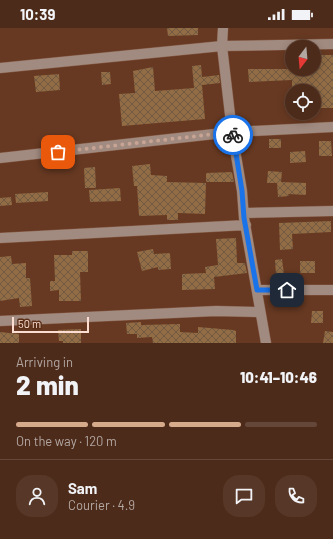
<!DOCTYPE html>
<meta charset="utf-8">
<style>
:root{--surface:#4d2b1a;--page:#573727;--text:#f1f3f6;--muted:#b3a7a2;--line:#644739;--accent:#d6ab8b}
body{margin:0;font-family:Barlow,sans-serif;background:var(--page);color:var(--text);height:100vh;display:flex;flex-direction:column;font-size:15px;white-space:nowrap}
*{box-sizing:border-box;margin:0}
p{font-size:13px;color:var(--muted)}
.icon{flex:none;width:22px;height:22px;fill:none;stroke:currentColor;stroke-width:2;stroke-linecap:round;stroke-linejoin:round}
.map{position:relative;height:315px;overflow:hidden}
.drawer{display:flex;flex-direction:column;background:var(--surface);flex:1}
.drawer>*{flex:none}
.needle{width:26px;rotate:196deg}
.controls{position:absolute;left:285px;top:12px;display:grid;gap:8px}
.controls a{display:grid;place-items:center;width:36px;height:36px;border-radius:50%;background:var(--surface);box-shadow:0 2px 10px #0003,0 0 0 1px var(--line);font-size:20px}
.scale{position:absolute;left:12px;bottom:10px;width:77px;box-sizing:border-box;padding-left:4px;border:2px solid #fbded1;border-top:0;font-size:11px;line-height:14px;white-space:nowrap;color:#fbded1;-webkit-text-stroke:3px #5b2f18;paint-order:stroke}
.pin{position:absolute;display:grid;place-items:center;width:34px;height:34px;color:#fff;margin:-17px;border-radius:8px;box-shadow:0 2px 6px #0006}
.courier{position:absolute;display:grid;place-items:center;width:40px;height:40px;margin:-20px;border:3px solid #1a73e8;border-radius:50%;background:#fff;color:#222;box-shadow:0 1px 5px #0007}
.head em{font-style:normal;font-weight:800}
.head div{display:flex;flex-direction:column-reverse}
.head{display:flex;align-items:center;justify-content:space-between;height:68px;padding:0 16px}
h1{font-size:26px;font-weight:800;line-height:30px}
.bar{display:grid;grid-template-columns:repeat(4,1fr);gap:6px 4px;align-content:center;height:48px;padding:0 16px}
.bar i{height:5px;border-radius:3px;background:var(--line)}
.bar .on{background:var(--accent)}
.bar p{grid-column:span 4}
.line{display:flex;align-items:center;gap:10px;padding:0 16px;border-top:1px solid var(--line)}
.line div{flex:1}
.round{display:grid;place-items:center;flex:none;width:42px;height:42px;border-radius:16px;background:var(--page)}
.status{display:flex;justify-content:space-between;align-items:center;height:28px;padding:0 20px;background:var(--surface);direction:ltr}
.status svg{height:11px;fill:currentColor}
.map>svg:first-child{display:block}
.building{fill:url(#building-cross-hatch)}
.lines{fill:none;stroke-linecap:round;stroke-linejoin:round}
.minor-casing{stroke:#825742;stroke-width:11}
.minor{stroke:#a18a7f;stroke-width:10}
.done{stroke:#c7a494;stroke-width:4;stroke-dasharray:0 7.2}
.route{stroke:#1a73e8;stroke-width:5}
</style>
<div class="status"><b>10:39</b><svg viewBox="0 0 49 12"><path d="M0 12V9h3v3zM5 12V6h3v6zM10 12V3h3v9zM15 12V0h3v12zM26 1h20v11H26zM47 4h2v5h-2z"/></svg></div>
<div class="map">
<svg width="333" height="315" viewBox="0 0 333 315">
<defs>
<pattern id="building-cross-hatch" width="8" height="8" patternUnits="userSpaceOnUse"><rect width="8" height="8" fill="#926c44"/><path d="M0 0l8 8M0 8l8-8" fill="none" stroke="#725a42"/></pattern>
</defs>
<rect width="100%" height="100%" fill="#673922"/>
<path class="building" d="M167,0H198V7L168,8Z
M317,27H333V80H319V63H292V52L249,54L248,41H317Z
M201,37L202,49L219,47L220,55L202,57L205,91L122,98L119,66L135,65L133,43L153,39L155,63L194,60L192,38Z
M101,44H110L111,56L102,57Z
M59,46L60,62L36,64L34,48Z
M269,111H281V120H269Z
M319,113H331L332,128H319Z
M305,123L306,134L290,135V124Z
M150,136L151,147L167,148V154L206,155L205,186L178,185V192H167V187L139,188L137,158H134L132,138Z
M95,139L96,160H85L84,140Z
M268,143L282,144L281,154L306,155V167L288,166L289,168L278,169L277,155H267Z
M232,144L234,154H206V145Z
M120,160L121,173L90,174L89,162Z
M48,164V173L16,175L15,166Z
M11,169L12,177L0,178V170Z
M331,193V204L292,206L293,221L280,222L279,195Z
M236,210L237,235H245L247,245L214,249L215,261L182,262V246L206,245L205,239L218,237L216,211Z
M153,221L154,226L170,225L171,241L158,242V239L142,243L137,224Z
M72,223H88V244H80L81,273H59V262L50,263V253H55L54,227H72Z
M11,228L12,236L26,235V250H30L32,278L20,279L19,270L0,273V229Z
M282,231L284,246L276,247L275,232Z
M300,233H315V245H300Z
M312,283H323V295H311Z
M141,294V297L180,296V304L198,305V299L233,302L236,303V315H153L152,309L137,310V306H127L126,295Z
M81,301V315H63V313H59L58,302Z
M325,303L333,304V315H323Z
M0,304L19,306V315H0Z"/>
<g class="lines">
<defs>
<path id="minor" d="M223,0L222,18L232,104L242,163L244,190L266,315
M0,40L222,18L333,16
M0,130L232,104L333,99
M244,185L333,183
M0,210L246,197
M257,262H333
M0,293L216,283L259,284"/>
</defs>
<use href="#minor" class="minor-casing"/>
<use href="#minor" class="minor"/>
</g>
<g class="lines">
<path class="done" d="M58,124L232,104L233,107"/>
<path class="route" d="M233,107L242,163L244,190L257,262H287"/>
</g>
</svg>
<div class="controls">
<a><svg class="needle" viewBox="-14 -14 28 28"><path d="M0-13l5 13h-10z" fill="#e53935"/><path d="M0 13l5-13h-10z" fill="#b3a7a2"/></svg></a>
<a><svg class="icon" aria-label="locate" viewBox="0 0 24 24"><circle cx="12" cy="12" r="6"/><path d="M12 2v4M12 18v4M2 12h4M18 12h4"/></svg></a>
</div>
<div class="scale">50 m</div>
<div class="pin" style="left:58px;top:124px;background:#ea580c"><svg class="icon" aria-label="bag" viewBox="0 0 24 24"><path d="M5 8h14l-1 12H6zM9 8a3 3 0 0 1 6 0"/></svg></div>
<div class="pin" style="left:287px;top:262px;background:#1f2937"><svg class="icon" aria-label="home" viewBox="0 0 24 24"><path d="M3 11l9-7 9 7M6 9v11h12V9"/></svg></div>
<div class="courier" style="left:233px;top:107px"><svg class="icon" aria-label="bike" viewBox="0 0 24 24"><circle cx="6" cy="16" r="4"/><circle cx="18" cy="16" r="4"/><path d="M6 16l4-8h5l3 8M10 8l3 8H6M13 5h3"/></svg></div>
</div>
<section class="drawer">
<div class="head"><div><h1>2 min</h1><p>Arriving in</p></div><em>10:41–10:46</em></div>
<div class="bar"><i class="on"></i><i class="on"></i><i class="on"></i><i></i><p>On the way · 120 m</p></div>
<div class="line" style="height:72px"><a class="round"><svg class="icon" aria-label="person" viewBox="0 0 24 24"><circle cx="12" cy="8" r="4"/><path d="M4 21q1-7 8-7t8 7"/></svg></a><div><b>Sam</b><p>Courier · 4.9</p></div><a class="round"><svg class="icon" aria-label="chat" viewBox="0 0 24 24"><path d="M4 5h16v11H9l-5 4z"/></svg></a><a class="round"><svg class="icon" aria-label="phone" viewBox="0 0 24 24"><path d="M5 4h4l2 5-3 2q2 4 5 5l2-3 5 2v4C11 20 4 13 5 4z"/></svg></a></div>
</section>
